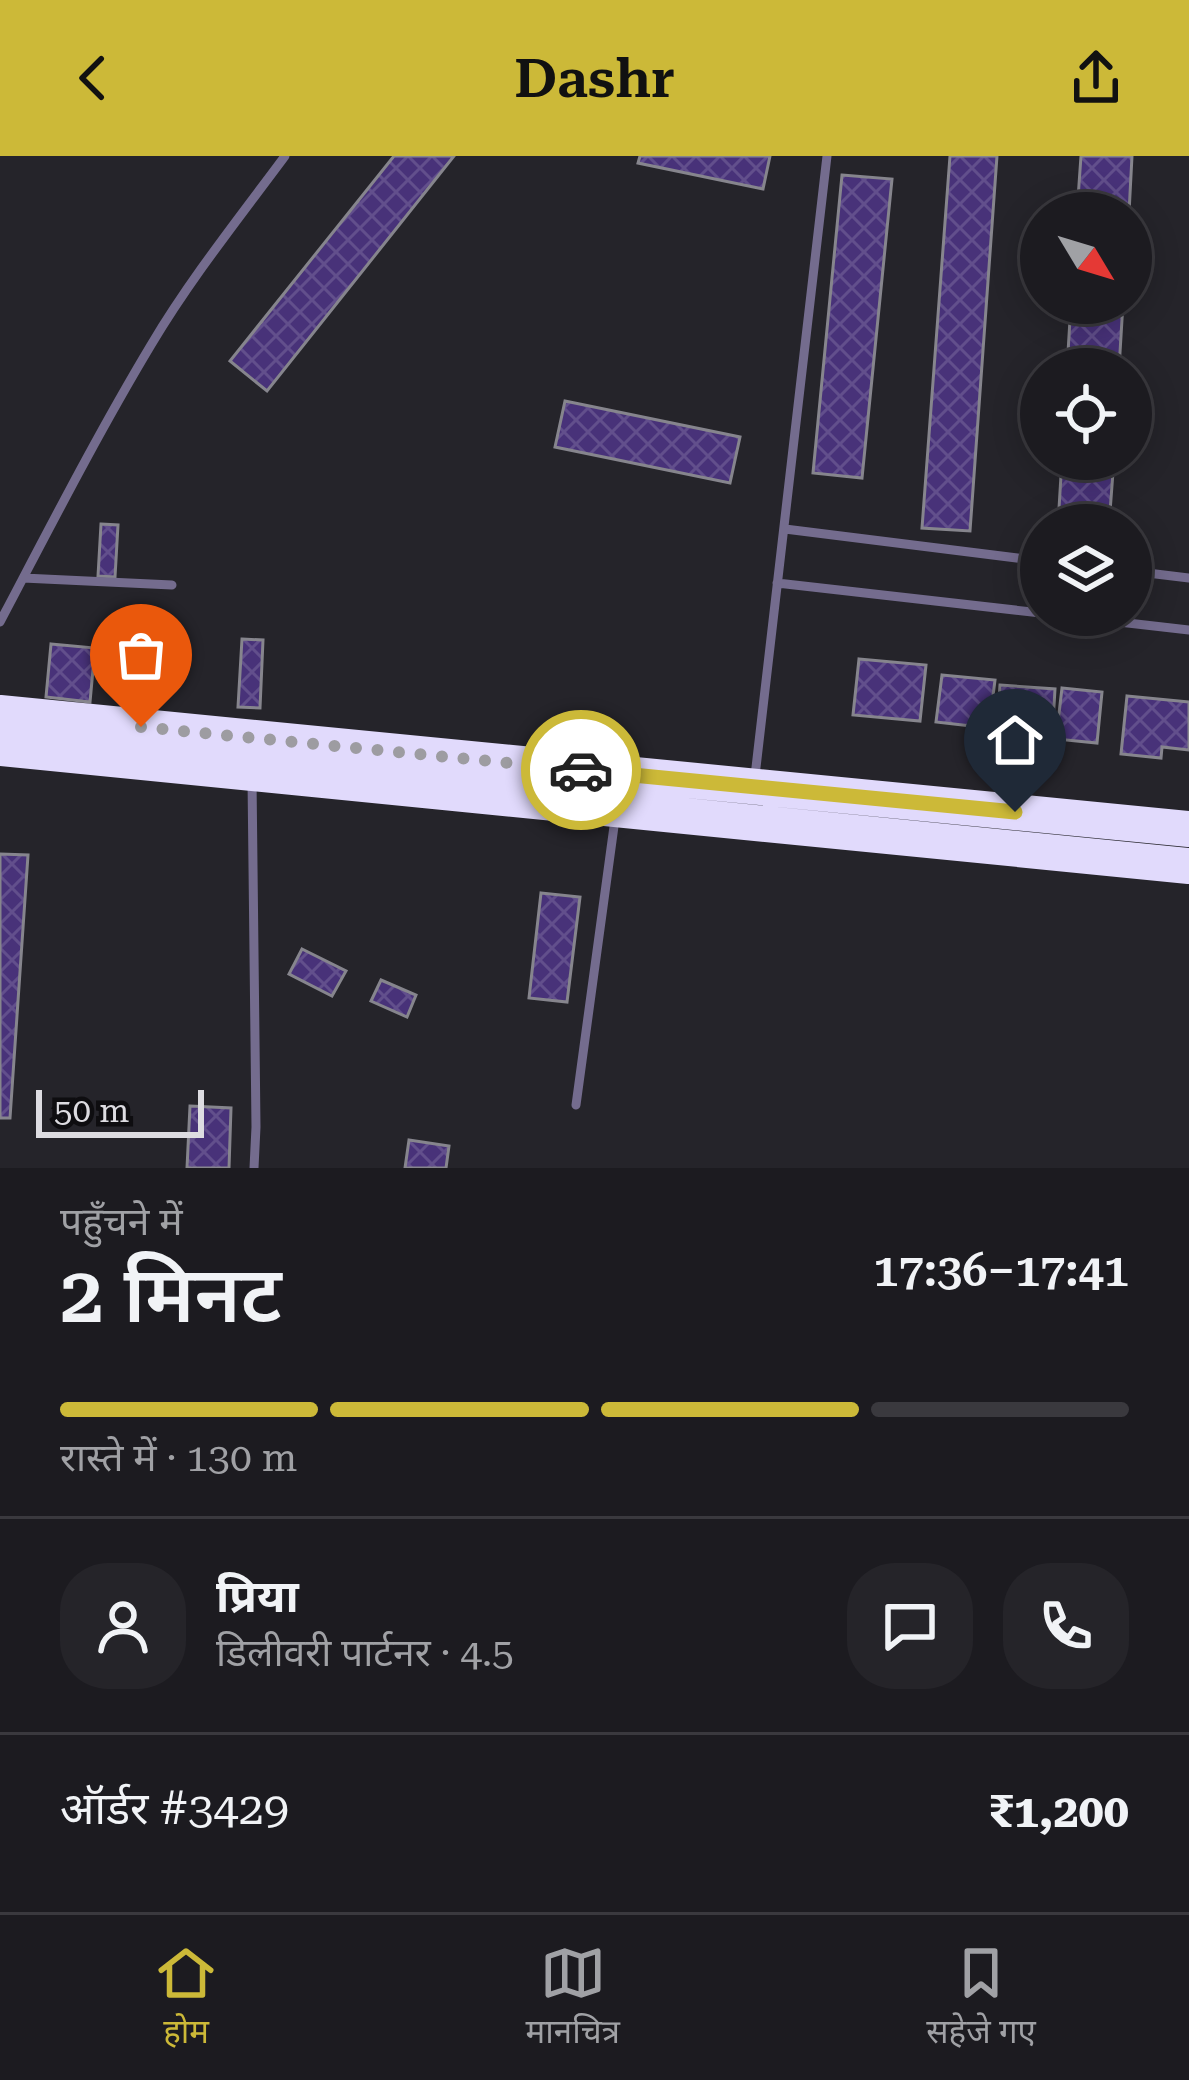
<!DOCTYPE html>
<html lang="hi">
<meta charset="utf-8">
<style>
:root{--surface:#1c1b20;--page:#252429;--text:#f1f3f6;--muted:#a0a1a5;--line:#3a393e;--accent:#ccb938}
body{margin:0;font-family:"Roboto Serif","Noto Sans Devanagari",serif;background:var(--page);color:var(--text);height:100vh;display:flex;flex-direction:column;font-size:45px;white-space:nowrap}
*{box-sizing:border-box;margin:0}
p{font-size:39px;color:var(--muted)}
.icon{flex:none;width:66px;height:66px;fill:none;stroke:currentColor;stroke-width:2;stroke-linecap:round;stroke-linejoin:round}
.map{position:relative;height:1012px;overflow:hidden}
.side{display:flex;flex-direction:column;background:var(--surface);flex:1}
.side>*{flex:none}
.needle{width:78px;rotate:128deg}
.fabs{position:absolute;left:1020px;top:36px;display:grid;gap:24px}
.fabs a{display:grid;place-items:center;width:132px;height:132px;border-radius:50%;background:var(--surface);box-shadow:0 6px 30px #0003,0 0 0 3px var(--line);font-size:60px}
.scale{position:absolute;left:36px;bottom:30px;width:168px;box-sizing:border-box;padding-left:12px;border:6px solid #dddce1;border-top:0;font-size:33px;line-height:42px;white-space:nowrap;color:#dddce1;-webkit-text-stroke:9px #0e0d10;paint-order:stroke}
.pin{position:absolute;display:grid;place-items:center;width:102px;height:102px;color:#fff;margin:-123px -51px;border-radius:50% 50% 50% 0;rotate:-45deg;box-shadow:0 0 12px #0007}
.pin .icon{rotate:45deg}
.courier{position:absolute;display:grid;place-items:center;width:120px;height:120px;margin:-60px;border:9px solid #ccb938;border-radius:50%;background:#fff;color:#222;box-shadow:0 3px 15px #0007}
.head em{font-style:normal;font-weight:600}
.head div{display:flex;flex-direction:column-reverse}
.head{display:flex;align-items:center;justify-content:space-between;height:204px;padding:0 60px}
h1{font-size:78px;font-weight:600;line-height:90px}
.bar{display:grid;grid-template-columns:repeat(4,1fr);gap:18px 12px;align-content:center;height:144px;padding:0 60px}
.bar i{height:15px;border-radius:9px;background:var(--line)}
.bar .on{background:var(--accent)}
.bar p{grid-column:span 4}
.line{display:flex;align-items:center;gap:30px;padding:0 60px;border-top:3px solid var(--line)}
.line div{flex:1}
.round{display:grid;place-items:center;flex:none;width:126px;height:126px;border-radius:48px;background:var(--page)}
header{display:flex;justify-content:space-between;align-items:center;height:156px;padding:0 60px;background:var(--accent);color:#111;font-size:54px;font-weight:600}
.dock{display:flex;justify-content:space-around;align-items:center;height:168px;border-top:3px solid var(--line);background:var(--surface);font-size:33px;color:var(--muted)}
.dock a{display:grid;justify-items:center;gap:6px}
.dock .on{color:var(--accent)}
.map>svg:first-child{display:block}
.building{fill:url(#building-cross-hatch);stroke:#86858d;stroke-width:3}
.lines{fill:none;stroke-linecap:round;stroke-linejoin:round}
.lane{stroke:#746c8e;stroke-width:9}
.highway{stroke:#e1dafc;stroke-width:36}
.done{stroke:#9d9ca1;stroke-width:12;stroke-dasharray:0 21.6}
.route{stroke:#ccb938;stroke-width:15}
</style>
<header><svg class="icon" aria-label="back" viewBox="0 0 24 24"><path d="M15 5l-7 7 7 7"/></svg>Dashr<svg class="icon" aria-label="share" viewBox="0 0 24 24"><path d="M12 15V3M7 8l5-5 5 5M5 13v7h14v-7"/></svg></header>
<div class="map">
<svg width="1189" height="1012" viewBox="0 0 1189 1012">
<defs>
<pattern id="building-cross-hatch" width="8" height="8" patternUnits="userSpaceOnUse" patternTransform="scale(3)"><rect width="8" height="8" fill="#483279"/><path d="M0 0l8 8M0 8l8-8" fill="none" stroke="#624f8c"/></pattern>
</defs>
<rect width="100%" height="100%" fill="#25242a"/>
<path class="building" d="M394,0H454L267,235L230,205Z
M640,0H770L763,33L638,7Z
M950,0H997L970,375L922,372Z
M1081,0H1132L1129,57H1077Z
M842,19L892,23L862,322L813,317Z
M1071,147H1123L1119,213H1067Z
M565,245L740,281L730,327L555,291Z
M1062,303H1114L1109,369H1058Z
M101,368L118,369L115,421L98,420Z
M242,483L263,484L260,552L238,551Z
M51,488L95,492L90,546L46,541Z
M859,503L926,509L920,565L853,559Z
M942,519L995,524L989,572L936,566Z
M1000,529L1055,533L1052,584L996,581Z
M1062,532L1102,536L1097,587L1056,583Z
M1127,540L1189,546V594L1162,591L1161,602L1121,598Z
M0,698L28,699L10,962H0Z
M541,737L580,741L567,846L529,842Z
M302,793L346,815L332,840L289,818Z
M381,824L416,839L407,861L371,845Z
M190,950L231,952L229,1012H187Z
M409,984L449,990L446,1012H405Z"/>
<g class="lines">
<path class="lane" d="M785,373L1041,405
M1131,415L1189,422
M23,422L172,429
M777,427L1041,457
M1058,459L1189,474
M0,466C49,373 97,279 151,189C191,122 239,62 285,0
M755,620L827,0
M252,623L256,971L254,1012
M576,949L615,663"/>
<path class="highway" d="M0,557L1189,673
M0,592L1189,710"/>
</g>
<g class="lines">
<path class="done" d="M141,571L581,614"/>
<path class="route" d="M581,614L1015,656"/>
</g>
</svg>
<div class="fabs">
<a><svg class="needle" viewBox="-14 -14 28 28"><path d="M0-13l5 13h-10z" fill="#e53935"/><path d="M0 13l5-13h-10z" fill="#a0a1a5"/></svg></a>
<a><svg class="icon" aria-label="locate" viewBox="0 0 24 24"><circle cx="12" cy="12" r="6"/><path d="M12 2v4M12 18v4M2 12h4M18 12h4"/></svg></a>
<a><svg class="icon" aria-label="layers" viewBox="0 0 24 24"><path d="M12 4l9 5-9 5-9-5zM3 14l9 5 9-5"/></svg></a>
</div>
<div class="scale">50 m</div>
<div class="pin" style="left:141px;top:571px;background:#ea580c"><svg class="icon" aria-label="bag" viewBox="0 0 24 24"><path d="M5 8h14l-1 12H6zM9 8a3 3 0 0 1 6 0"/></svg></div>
<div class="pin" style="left:1015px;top:656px;background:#1f2937"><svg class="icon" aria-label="home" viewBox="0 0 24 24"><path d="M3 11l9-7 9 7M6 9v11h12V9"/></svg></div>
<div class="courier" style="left:581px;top:614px"><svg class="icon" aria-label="car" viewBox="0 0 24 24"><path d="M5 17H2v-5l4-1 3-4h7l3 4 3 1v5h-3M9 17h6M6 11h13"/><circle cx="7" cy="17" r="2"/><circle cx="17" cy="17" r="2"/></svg></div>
</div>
<section class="side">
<div class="head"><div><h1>2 मिनट</h1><p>पहुँचने में</p></div><em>17:36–17:41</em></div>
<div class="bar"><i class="on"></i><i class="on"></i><i class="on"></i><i></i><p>रास्ते में · 130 m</p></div>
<div class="line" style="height:216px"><a class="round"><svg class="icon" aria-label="person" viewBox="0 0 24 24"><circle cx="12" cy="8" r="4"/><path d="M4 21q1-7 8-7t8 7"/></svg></a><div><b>प्रिया</b><p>डिलीवरी पार्टनर · 4.5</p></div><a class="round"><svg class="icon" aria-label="chat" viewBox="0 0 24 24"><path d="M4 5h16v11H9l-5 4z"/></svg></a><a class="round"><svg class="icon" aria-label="phone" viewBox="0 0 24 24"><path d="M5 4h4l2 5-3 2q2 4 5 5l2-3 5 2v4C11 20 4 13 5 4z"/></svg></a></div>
<div class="line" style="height:156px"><div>ऑर्डर #3429</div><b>₹1,200</b></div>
</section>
<nav class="dock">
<a class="on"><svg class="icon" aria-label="home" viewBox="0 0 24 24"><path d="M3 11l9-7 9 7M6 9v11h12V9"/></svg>होम</a>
<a><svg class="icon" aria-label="map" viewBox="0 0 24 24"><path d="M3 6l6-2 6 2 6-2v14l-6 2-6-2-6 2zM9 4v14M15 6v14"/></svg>मानचित्र</a>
<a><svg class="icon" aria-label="saved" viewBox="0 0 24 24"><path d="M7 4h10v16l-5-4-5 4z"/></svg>सहेजे गए</a>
</nav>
